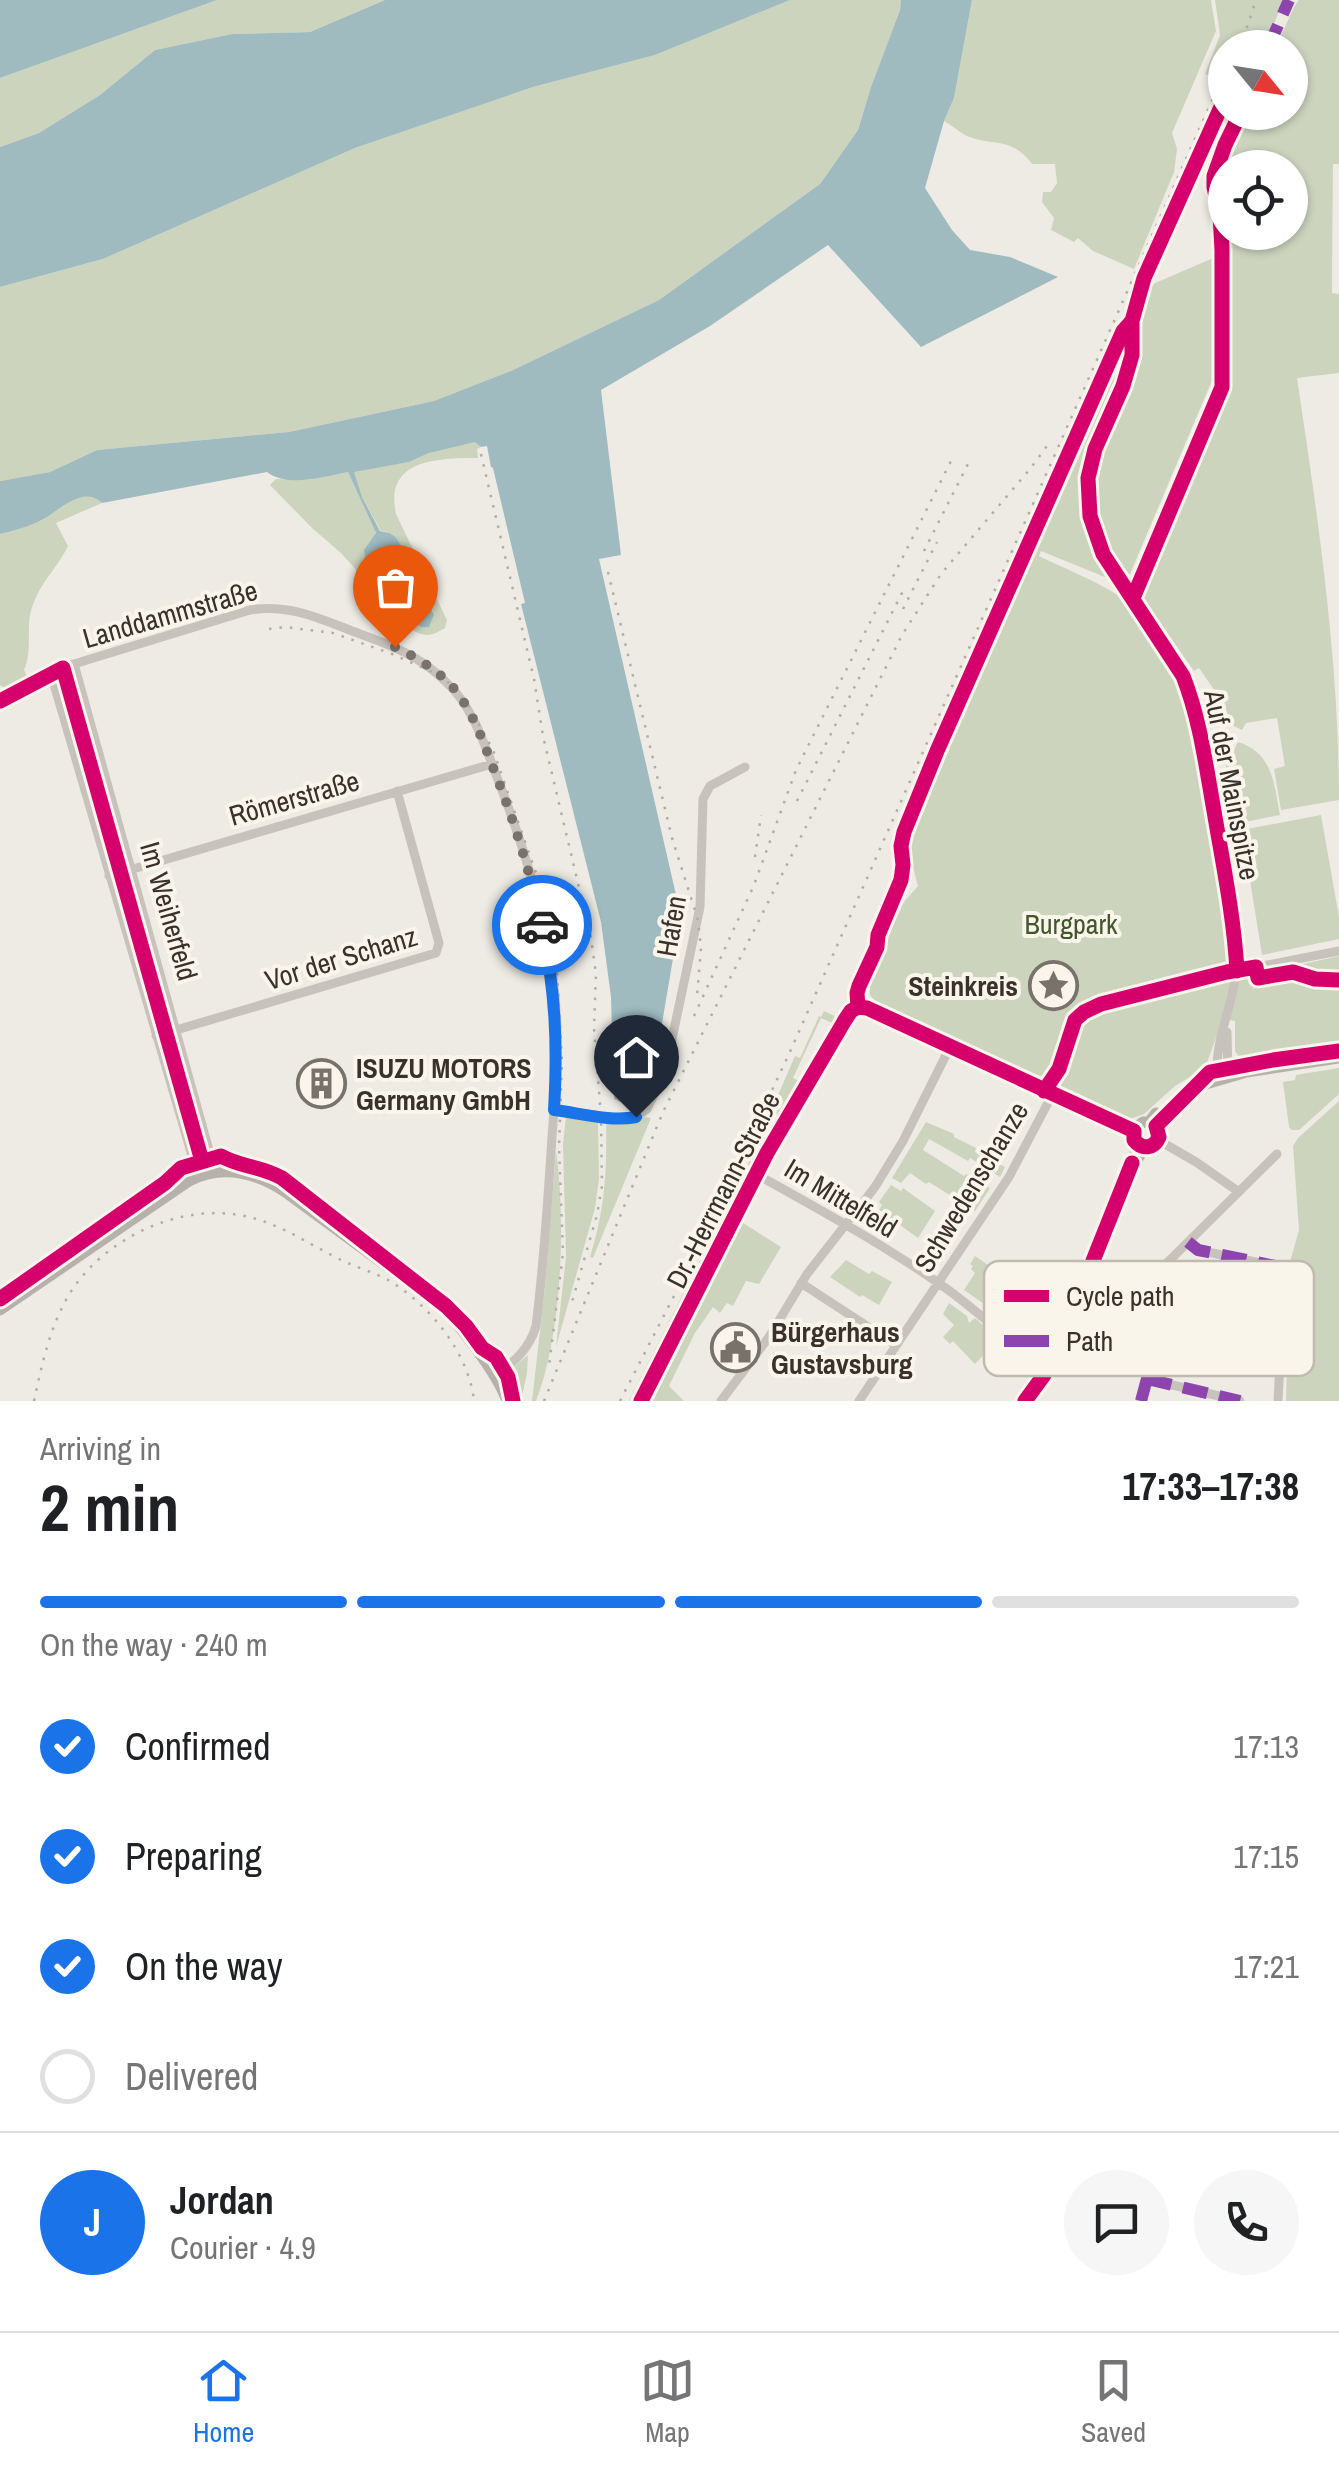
<!DOCTYPE html>
<meta charset="utf-8">
<style>
:root{--surface:#fff;--page:#f6f6f6;--text:#202124;--muted:#757577;--line:#e0e0e0;--accent:#1a73e8}
body{margin:0;font-family:"Archivo Narrow",sans-serif;background:var(--page);color:var(--text);height:100vh;display:flex;flex-direction:column;font-size:38px;white-space:nowrap}
*{box-sizing:border-box;margin:0}
p{font-size:32px;color:var(--muted)}
.icon{flex:none;width:55px;height:55px;fill:none;stroke:currentColor;stroke-width:2;stroke-linecap:round;stroke-linejoin:round}
.map{position:relative;height:1401px;overflow:hidden}
.side{display:flex;flex-direction:column;background:var(--surface);flex:1}
.side>*{flex:none}
.needle{width:65px;rotate:120deg}
.tools{position:absolute;left:1208px;top:30px;display:grid;gap:20px}
.tools a{display:grid;place-items:center;width:100px;height:100px;border-radius:50%;background:var(--surface);box-shadow:0 2px 8px #0004;font-size:50px}
.pin{position:absolute;display:grid;place-items:center;width:85px;height:85px;color:#fff;margin:-102px -42px;border-radius:50% 50% 50% 0;rotate:-45deg;box-shadow:0 0 10px #0007}
.pin .icon{rotate:45deg}
.courier{position:absolute;display:grid;place-items:center;width:100px;height:100px;margin:-50px;border:8px solid #1a73e8;border-radius:50%;background:#fff;color:#222;box-shadow:0 2px 12px #0007}
.headline em{font-style:normal;font-weight:800}
.headline div{display:flex;flex-direction:column-reverse}
.headline{display:flex;align-items:center;justify-content:space-between;height:170px;padding:0 40px}
h1{font-size:65px;font-weight:800;line-height:75px}
.bar{display:grid;grid-template-columns:repeat(4,1fr);gap:15px 10px;align-content:center;height:120px;padding:0 40px}
.bar i{height:12px;border-radius:8px;background:var(--line)}
.bar .selected{background:var(--accent)}
.bar p{grid-column:span 4}
.line{display:flex;align-items:center;gap:25px;padding:0 40px;border-top:2px solid var(--line)}
.line div{flex:1}
.round{display:grid;place-items:center;flex:none;width:105px;height:105px;border-radius:52px;background:var(--page)}
ol{padding:0 40px;list-style:none}
li{display:flex;align-items:center;gap:30px;height:110px}
li p{margin-inline-start:auto}
li .icon{padding:10px;border-radius:50%;background:var(--accent);color:#fff;stroke-width:4}
li:last-child{color:var(--muted)}
li i{width:55px;height:55px;border:5px solid var(--line);border-radius:50%}
.dock{display:flex;justify-content:space-around;align-items:center;height:140px;border-top:2px solid var(--line);background:var(--surface);font-size:28px;color:var(--muted)}
.dock a{display:grid;justify-items:center;gap:5px}
.dock .selected{color:var(--accent)}
.map>svg:first-child{display:block}
.green{fill:#ccd4be}
.water{fill:#9fbbc0}
.lines{fill:none;stroke-linecap:round;stroke-linejoin:round}
.minor{stroke:#c7c3bc;stroke-width:9}
.major{stroke:#b6b1ab;stroke-width:11}
.rail{stroke:#b0aca6;stroke-width:2.5;stroke-dasharray:2.5 8;stroke-linecap:butt}
.quiet{stroke:#8e44ad;stroke-width:12;stroke-dasharray:25 12;stroke-linecap:butt}
.cycleway-casing{stroke:#faf5eb;stroke-width:21}
.cycleway{stroke:#d6006c;stroke-width:15}
.done{stroke:#78726b;stroke-width:10;stroke-dasharray:0 18}
.route{stroke:#1a73e8;stroke-width:12}
.labels{text-anchor:middle;dominant-baseline:central;stroke-width:8;stroke-linejoin:round;paint-order:stroke}
.street-label{font-size:28px;fill:#39312a;stroke:#faf5eb}
.park-label{font-size:28px;fill:#42572d;stroke:#faf5eb}
.poi-label{font-size:28px;font-weight:bold;fill:#39312a;stroke:#faf5eb;text-anchor:start}
.key{fill:#faf5eb;stroke:#c0bab1;stroke-width:2.5}
.key-label{font-size:28px;fill:#39312a}
</style>
<div class="map">
<svg width="1339" height="1401" viewBox="0 0 1339 1401">
<rect width="100%" height="100%" fill="#eeebe4"/>
<path class="green" d="M217,0H385L310,32L232,34L155,50L100,95L39,133L0,147V78Z
M790,0H901L900,10L871,87L858,130L820,184L659,300L513,370L434,401L289,432L97,450L50,472L0,481V287L103,259L355,148L533,87L655,55Z
M972,0H1211L1216,31L1172,133L1177,149L1174,172L1134,269L1093,251L1078,238L1074,242L1051,230L1054,218L1042,202L1043,192H1051L1057,183L1055,164H1032C1009,134 992,148 965,135C958,131 951,125 944,121L954,98Z
M1215,0H1284L1264,47L1225,48V81L1205,74L1220,35Z
M1299,0H1339V164H1333L1332,276V293L1339,294V373L1297,378C1318,518 1339,659 1339,800L1281,810L1274,769L1285,766L1277,718L1246,723L1242,730L1234,726L1223,713L1220,714L1211,704L1219,697L1199,668L1194,671L1133,584L1230,361L1225,233L1290,232V168H1225V205L1219,176L1224,160L1246,113L1290,112V48L1276,47L1294,7Z
M1218,256L1219,364L1130,574L1117,582L1041,551L1039,556C1061,567 1111,587 1127,602C1150,623 1168,657 1181,686C1200,730 1204,782 1212,829C1219,874 1236,936 1228,981L1339,956V1047L1242,1061L1235,1051V1021L1223,1019L1205,1068L1175,1086L1144,1114L1127,1120L878,1004L870,995V988L865,985L904,902L918,886L909,852L911,833L963,716L957,712L1124,337L1130,335L1142,297L1153,284Z
M475,441L481,447L477,449L478,458C438,458 384,459 396,514L447,620L445,628C430,637 425,637 410,629L341,553L312,528L270,485L276,479L309,480L348,472L376,533L366,564C386,583 395,625 429,627L434,615L427,595L421,590L414,572L406,559L405,552L387,532L381,531L362,497L353,471L409,462L429,453Z
M89,495L95,497L102,503L56,523L68,546C56,571 37,584 30,615C27,633 32,653 24,670L28,679L18,685L6,689L0,685V534L41,521L74,499Z
M69,680L75,687L208,1156L196,1159L62,691V683Z
M1238,742C1273,753 1274,784 1280,815L1235,824L1226,766Z
M1321,815L1339,917V939L1262,955L1242,830Z
M824,1011L835,1016L832,1023L821,1018L793,1078L801,1082L758,1150L693,1286L633,1401H629L745,1171L795,1056L800,1058L819,1016L821,1017Z
M1339,1068V1094L1299,1130H1292L1289,1127L1283,1082L1295,1080L1296,1075Z
M1339,1101V1401H1286L1290,1262L1299,1230L1293,1146L1298,1138Z
M566,1117L598,1121L599,1179L595,1208L556,1347L566,1257L563,1144Z
M645,1117L651,1118L593,1258L590,1257C605,1209 607,1172 606,1122L629,1124Z
M926,1122L954,1134V1137L976,1148L975,1152L1005,1167L1000,1177L970,1158L968,1161L929,1139L923,1150L964,1176L966,1174L990,1188L975,1211L929,1182L926,1184L910,1173L901,1183L892,1178Z
M556,1151C566,1220 562,1335 536,1401H532L545,1287Z
M891,1185L901,1191L903,1188L935,1211L918,1238L879,1210L882,1205L879,1202Z
M740,1221L781,1247L759,1284L746,1281L733,1306L727,1303L720,1313L713,1307L695,1333L669,1386L684,1401H647L703,1299Z
M975,1256L1014,1283L1022,1273L1025,1274L1031,1328L1013,1315L1015,1310L998,1298L990,1308L964,1290L975,1273L971,1269L973,1266L970,1264Z
M846,1260L869,1274L872,1271L892,1282L879,1305L862,1295L860,1297L830,1277Z
M949,1303L967,1316L969,1323L975,1318L999,1339L975,1364L953,1341L950,1344L943,1337L954,1325L943,1314Z
M528,1355L527,1373L521,1401H516L510,1382V1370Z"/>
<path class="water" d="M0,0H217L0,78Z
M385,0H790L655,55L533,87L355,148L103,259L0,287V147L39,133L100,95L155,50L232,34L310,32Z
M901,0H972L954,98L944,121L925,188L952,230L970,250L1010,257L1058,277L921,347L828,245L710,326L601,390L621,555L599,559L679,908L678,929L656,1059L635,1101L625,1104L614,1099L611,997L601,922L521,604L525,603L493,468L491,467L487,446L481,447L475,442L429,453L409,462L354,472L362,497L380,531C388,533 390,532 396,538C402,545 403,553 407,561C416,580 425,596 434,615L429,627H421C407,617 394,607 385,592C378,581 375,573 366,564L364,550L376,533L348,472C323,477 288,488 267,472L102,503C82,483 57,514 38,522C26,527 13,531 0,534V481L50,472L97,450L289,432L434,401L513,370L659,300L820,184L858,130L871,87L900,10Z"/>
<g class="lines">
<path class="minor" d="M1144,286L1132,321V355L1123,386L1095,449L1088,478L1090,516L1103,554L1183,676C1206,733 1212,798 1222,858C1228,894 1240,936 1236,973C1233,1006 1211,1049 1219,1079
M74,664L215,1172
M51,674L198,1176
M0,695L2,700L51,674L74,664L250,610C290,603 323,620 360,634C391,645 421,657 445,681C473,706 485,746 498,780C523,844 544,910 553,977C560,1030 556,1084 552,1137C548,1200 544,1263 536,1326C529,1350 514,1362 494,1376
M109,876L492,764
M1237,971L1339,951
M1227,1032L1228,1077
M156,1036L436,953L439,943L397,791
M554,1110L627,1119L636,1117L647,1109L665,1072L700,907L703,799L710,786L745,767
M1158,1140L1196,1162L1239,1192
M756,1174C817,1208 879,1242 937,1282C976,1308 1008,1343 1049,1366
M1188,1242L1198,1250L1285,1268L1278,1401
M801,1283L896,1345
M1146,1286L1166,1308L1192,1319L1283,1335
M1067,1362L1277,1154
M1147,1379L1240,1401
M641,1401L767,1153L845,1020L855,1008H867L1134,1131
M721,1401L769,1337L807,1274L875,1187L903,1141L950,1047
M859,1401L1009,1177L1052,1095
M1141,1401L1166,1308"/>
<path class="major" d="M1192,1088L1247,1072L1339,1058
M1135,1154L1138,1145L1134,1137L1135,1128L1143,1122H1149L1156,1113
M0,1310L189,1181C222,1164 254,1172 284,1191L437,1303C458,1322 498,1375 507,1401
M1025,1401L1044,1375L1059,1346L1130,1172L1145,1147C1157,1146 1162,1136 1156,1126L1171,1108L1196,1087"/>
<path class="rail" d="M1240,48L1256,0
M481,454L534,679L543,736L591,938L596,974L594,1028L601,1117L602,1186L597,1215L572,1302
M924,551L969,462
M608,572L672,838L698,920L701,948L697,996
M903,609L937,542
M269,629L285,627L333,633L392,654L430,671L449,683L469,707L493,750L537,876L557,972L562,1062L559,1147L563,1253L549,1366
M797,801L903,591
M755,857L761,815
M694,1016L754,885L796,770L952,459
M34,1401C42,1364 50,1326 70,1293C106,1236 184,1201 249,1217C282,1225 309,1244 339,1259C355,1267 373,1272 388,1280C429,1304 469,1353 474,1401
M544,1401L663,1112L902,635L941,574L1030,469L1050,442
M620,1401L694,1257L789,1054L1225,71"/>
<path class="quiet" d="M1268,48L1289,0
M1188,1242L1198,1250L1285,1268
M1146,1286L1166,1308L1192,1319L1283,1335
M1147,1379L1240,1401
M1141,1401L1166,1308"/>
<defs>
<path id="cycleway" d="M1225,98L1144,278L1132,321V355L1123,386L1095,449L1088,478L1090,516L1103,554L1183,676C1200,719 1206,766 1214,811C1223,864 1234,917 1237,971
M1133,598L1222,387V250L1220,214L1214,187V176L1225,145L1241,112
M0,701L63,668L202,1161
M858,1007L867,1008L1134,1131
M1044,1091L1059,1069L1075,1020L1084,1012L1101,1004L1227,972L1256,967L1258,978L1293,972L1315,979L1339,980
M1134,1131V1140C1142,1150 1154,1149 1159,1137L1156,1126L1210,1072L1273,1060L1339,1051
M0,1299L165,1183L181,1168L221,1156C240,1167 261,1166 282,1178L446,1306L466,1326L482,1348L496,1357L508,1377L513,1401
M641,1401L767,1153L845,1020L851,1011L858,1007L857,993L859,986L877,947L878,935L901,880L903,865L901,846L904,832L937,751L1123,331L1132,321
M1025,1401L1044,1375L1059,1346L1132,1163"/>
</defs>
<use href="#cycleway" class="cycleway-casing"/>
<use href="#cycleway" class="cycleway"/>
</g>
<g class="lines">
<path class="done" d="M395,647C414,656 432,667 447,681C471,705 482,739 494,770C515,823 529,870 542,925"/>
<path class="route" d="M542,925C555,992 558,1041 554,1110C580,1113 610,1122 636,1117"/>
</g>
<defs>
<symbol id="sight-ring" viewBox="-11 -11 22 22"><circle r="9.5" fill="#faf5eb" stroke="#78726b" stroke-width="1.5"/><path d="M0-6L1.8-2.2L6-1.7L2.9 1.2L3.7 5.4L0 3.3L-3.7 5.4L-2.9 1.2L-6-1.7L-1.8-2.2Z" fill="#78726b"/></symbol>
<symbol id="building-ring" viewBox="-11 -11 22 22"><circle r="9.5" fill="#faf5eb" stroke="#78726b" stroke-width="1.5"/><path d="M-4-6H4V6H1V3H-1V6H-4ZM-2.5-4.3h1.7v1.8h-1.7ZM.8-4.3h1.7v1.8H.8ZM-2.5-1h1.7V.8h-1.7ZM.8-1h1.7V.8H.8Z" fill="#78726b"/></symbol>
<symbol id="civic-ring" viewBox="-11 -11 22 22"><circle r="9.5" fill="#faf5eb" stroke="#78726b" stroke-width="1.5"/><path d="M-.6-6.5H3V-4.5H.6V-3L4-1V1h2V6H-6V1h2V-1L-.6-3ZM-1.2 2.5V6h2.4V2.5Z" fill="#78726b"/></symbol>
</defs>
<g fill-rule="evenodd">
<use href="#sight-ring" x="1026" y="958" width="55" height="55"/>
<use href="#building-ring" x="294" y="1056" width="55" height="55"/>
<use href="#civic-ring" x="708" y="1320" width="55" height="55"/>
</g>
<g class="labels">
<g class="street-label">
<text transform="translate(170 614) rotate(-16)">Landdammstraße</text>
<text transform="translate(1232 785) rotate(79)">Auf der Mainspitze</text>
<text transform="translate(294 798) rotate(-16)">Römerstraße</text>
<text transform="translate(169 911) rotate(74)">Im Weiherfeld</text>
<text transform="translate(671 926) rotate(-80)">Hafen</text>
<text transform="translate(341 958) rotate(-17)">Vor der Schanz</text>
<text transform="translate(971 1187) rotate(-59)">Schwedenschanze</text>
<text transform="translate(723 1190) rotate(-63)">Dr.-Herrmann-Straße</text>
<text transform="translate(841 1198) rotate(31)">Im Mittelfeld</text>
</g>
<g class="park-label">
<text x="1071" y="924">Burgpark</text>
</g>
<g class="poi-label">
<text x="1018" y="986" text-anchor="end">Steinkreis</text>
<text x="356" y="1068">ISUZU MOTORS<tspan x="356" dy="32">Germany GmbH</tspan></text>
<text x="771" y="1332">Bürgerhaus<tspan x="771" dy="32">Gustavsburg</tspan></text>
</g>
</g>
<rect x="984" y="1261" width="330" height="115" rx="15" class="key"/>
<rect x="1004" y="1290" width="45" height="12" fill="#d6006c"/>
<rect x="1004" y="1335" width="45" height="12" fill="#8e44ad"/>
<g class="key-label">
<text x="1066" y="1306">Cycle path</text>
<text x="1066" y="1351">Path</text>
</g>
</svg>
<div class="tools">
<a><svg class="needle" viewBox="-14 -14 28 28"><path d="M0-13l5 13h-10z" fill="#e53935"/><path d="M0 13l5-13h-10z" fill="#757577"/></svg></a>
<a><svg class="icon" aria-label="locate" viewBox="0 0 24 24"><circle cx="12" cy="12" r="6"/><path d="M12 2v4M12 18v4M2 12h4M18 12h4"/></svg></a>
</div>
<div class="pin" style="left:395px;top:647px;background:#ea580c"><svg class="icon" aria-label="bag" viewBox="0 0 24 24"><path d="M5 8h14l-1 12H6zM9 8a3 3 0 0 1 6 0"/></svg></div>
<div class="pin" style="left:636px;top:1117px;background:#1f2937"><svg class="icon" aria-label="home" viewBox="0 0 24 24"><path d="M3 11l9-7 9 7M6 9v11h12V9"/></svg></div>
<div class="courier" style="left:542px;top:925px"><svg class="icon" aria-label="car" viewBox="0 0 24 24"><path d="M5 17H2v-5l4-1 3-4h7l3 4 3 1v5h-3M9 17h6M6 11h13"/><circle cx="7" cy="17" r="2"/><circle cx="17" cy="17" r="2"/></svg></div>
</div>
<section class="side">
<div class="headline"><div><h1>2 min</h1><p>Arriving in</p></div><em>17:33–17:38</em></div>
<div class="bar"><i class="selected"></i><i class="selected"></i><i class="selected"></i><i></i><p>On the way · 240 m</p></div>
<ol>
<li><svg class="icon" aria-label="check" viewBox="0 0 24 24"><path d="M5 12l5 5 9-10"/></svg>Confirmed<p>17:13</p></li>
<li><svg class="icon" aria-label="check" viewBox="0 0 24 24"><path d="M5 12l5 5 9-10"/></svg>Preparing<p>17:15</p></li>
<li><svg class="icon" aria-label="check" viewBox="0 0 24 24"><path d="M5 12l5 5 9-10"/></svg>On the way<p>17:21</p></li>
<li><i></i>Delivered</li>
</ol>
<div class="line" style="height:180px"><b class="round" style="background:var(--accent);color:#fff">J</b><div><b>Jordan</b><p>Courier · 4.9</p></div><a class="round"><svg class="icon" aria-label="chat" viewBox="0 0 24 24"><path d="M4 5h16v11H9l-5 4z"/></svg></a><a class="round"><svg class="icon" aria-label="phone" viewBox="0 0 24 24"><path d="M5 4h4l2 5-3 2q2 4 5 5l2-3 5 2v4C11 20 4 13 5 4z"/></svg></a></div>
</section>
<nav class="dock">
<a class="selected"><svg class="icon" aria-label="home" viewBox="0 0 24 24"><path d="M3 11l9-7 9 7M6 9v11h12V9"/></svg>Home</a>
<a><svg class="icon" aria-label="map" viewBox="0 0 24 24"><path d="M3 6l6-2 6 2 6-2v14l-6 2-6-2-6 2zM9 4v14M15 6v14"/></svg>Map</a>
<a><svg class="icon" aria-label="saved" viewBox="0 0 24 24"><path d="M7 4h10v16l-5-4-5 4z"/></svg>Saved</a>
</nav>
